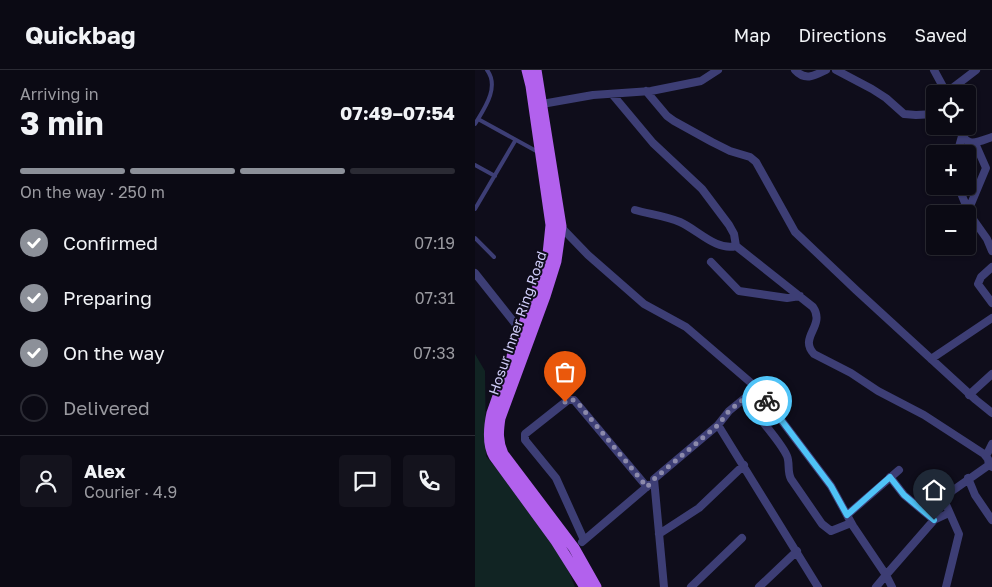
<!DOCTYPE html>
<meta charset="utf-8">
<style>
:root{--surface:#0b0a14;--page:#14131d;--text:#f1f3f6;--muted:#9a9aa0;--line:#2b2b34;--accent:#8c9099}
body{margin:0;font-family:"Golos Text",sans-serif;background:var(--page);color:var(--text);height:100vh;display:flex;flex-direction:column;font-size:19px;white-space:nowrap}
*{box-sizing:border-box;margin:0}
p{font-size:16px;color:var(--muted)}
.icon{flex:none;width:28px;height:28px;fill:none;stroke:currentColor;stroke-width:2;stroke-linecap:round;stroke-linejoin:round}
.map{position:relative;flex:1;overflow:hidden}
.sheet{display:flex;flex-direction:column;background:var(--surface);width:475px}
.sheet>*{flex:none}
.controls{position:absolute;left:451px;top:15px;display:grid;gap:10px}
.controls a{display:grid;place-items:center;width:50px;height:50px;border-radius:5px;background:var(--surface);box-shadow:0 1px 4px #0004,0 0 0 1px var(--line);font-size:25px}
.pin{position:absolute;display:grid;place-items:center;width:42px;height:42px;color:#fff;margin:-51px -21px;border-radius:50% 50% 50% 0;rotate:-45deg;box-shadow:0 0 5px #0007}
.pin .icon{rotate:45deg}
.courier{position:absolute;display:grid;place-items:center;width:50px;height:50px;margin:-25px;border:4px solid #4fc3f7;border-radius:50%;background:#fff;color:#222;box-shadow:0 1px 6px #0007}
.headline em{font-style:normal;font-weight:700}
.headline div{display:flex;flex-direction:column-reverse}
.headline{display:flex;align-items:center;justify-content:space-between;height:85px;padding:0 20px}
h1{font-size:32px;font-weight:700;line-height:38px}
.bar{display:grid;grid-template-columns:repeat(4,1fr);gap:8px 5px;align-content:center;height:60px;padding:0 20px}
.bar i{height:6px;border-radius:4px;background:var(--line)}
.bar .selected{background:var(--accent)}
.bar p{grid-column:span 4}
.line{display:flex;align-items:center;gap:12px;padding:0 20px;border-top:1px solid var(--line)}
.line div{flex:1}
.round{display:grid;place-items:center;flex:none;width:52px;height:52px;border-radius:5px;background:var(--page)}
ol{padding:0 20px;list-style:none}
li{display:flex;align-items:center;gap:15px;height:55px}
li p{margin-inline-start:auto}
li .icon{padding:5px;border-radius:50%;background:var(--accent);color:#fff;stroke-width:4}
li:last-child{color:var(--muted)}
li i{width:28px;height:28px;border:2px solid var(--line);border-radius:50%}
header{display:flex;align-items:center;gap:30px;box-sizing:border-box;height:70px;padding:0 25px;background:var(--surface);border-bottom:1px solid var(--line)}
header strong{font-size:24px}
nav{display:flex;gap:28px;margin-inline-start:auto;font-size:18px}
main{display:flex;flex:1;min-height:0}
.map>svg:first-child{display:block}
.grass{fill:#112423}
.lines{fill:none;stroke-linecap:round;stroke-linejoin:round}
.lane{stroke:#3d3e75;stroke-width:4}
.street{stroke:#3d3e75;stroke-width:8}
.primary{stroke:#b261ed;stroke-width:11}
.done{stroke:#8c8aab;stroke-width:5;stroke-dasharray:0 9}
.route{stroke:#4fc3f7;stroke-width:6}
.labels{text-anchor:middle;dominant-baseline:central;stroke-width:4;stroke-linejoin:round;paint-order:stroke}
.street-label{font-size:14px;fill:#d0cdf9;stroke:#0f0d1b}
</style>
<header>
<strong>Quickbag</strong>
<nav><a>Map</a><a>Directions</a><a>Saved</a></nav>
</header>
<main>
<section class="sheet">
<div class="headline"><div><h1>3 min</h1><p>Arriving in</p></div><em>07:49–07:54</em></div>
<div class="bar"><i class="selected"></i><i class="selected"></i><i class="selected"></i><i></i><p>On the way · 250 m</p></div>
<ol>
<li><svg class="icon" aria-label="check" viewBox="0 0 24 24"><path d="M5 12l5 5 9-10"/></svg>Confirmed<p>07:19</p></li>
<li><svg class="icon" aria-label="check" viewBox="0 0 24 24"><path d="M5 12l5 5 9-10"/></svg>Preparing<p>07:31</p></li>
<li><svg class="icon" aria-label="check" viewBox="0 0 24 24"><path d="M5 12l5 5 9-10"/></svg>On the way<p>07:33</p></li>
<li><i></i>Delivered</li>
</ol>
<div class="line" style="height:90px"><a class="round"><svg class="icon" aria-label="person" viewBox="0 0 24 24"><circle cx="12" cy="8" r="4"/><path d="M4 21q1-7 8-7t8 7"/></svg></a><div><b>Alex</b><p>Courier · 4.9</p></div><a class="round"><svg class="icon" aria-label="chat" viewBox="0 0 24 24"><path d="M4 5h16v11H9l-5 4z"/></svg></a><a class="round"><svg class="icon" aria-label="phone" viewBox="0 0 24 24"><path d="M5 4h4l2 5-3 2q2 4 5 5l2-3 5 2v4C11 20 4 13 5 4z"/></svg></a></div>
</section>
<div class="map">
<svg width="517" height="517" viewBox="0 0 517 517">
<rect width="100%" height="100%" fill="#0f0d1b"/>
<path class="grass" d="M0,284L10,301L11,386L35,415L88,486L100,517H0Z"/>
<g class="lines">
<path class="lane" d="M3,49L63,82
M0,54C9,39 25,17 12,0
M0,95L20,106
M0,139L40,71
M0,168L19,187"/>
<path class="street" d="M320,0C330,11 339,6 351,0
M361,0L397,19L411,28L429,44L441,45L460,44
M459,0L472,24
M171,21L192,46L199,51L237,72L255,81L275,87L281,92L320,162L381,220L501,330L517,343
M471,23L501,0
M137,24L178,73L227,119L254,155L259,164L261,176L338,237C351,256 323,267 339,284L376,303L403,321L449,345L509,384L513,389L514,395L517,397
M67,34L118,25L176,21L226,11L243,0
M484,56C490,79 500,73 517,67
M482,84L487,66
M483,116L495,145L512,169L517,181
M160,140C174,144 191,146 205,152C223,160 241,181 261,176
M493,141L511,98L500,73
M85,156L113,185L169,234L211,257L282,318L254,341L243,355L179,409L189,517
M236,192L264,221L312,228L325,226
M517,197L506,207L503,214L517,233
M0,203L46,261
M456,289L517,248
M282,318L356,416L378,456L411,505L401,517
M494,325L517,304
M269,329C280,344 305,370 312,386C315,393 312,401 316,409L347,454L356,461L376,453
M243,355L343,517
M511,386L517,374
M415,407L429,425L459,450
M493,408L500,425L517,450
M372,445L424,400
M184,464L224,438L269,395
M109,470L81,408L50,370V364L93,330H99L172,417
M107,472L174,415
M216,517L267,468
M284,517L322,481
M417,517L411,505L459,450L474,443
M471,517L484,464L469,430L470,426L514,395"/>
<path class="primary" d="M52,0L56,16L76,155L73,184L69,201L46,261L17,343C14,357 12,373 19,386L81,471L110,517
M61,0L86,156L81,191L70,226L25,348C23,361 22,371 28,384L99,478L121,517"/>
</g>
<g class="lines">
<path class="done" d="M90,332L96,329L102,332L172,417L179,409L243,355L254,341L282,318L292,331"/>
<path class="route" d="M292,331L356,416L372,445L415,407L429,425L459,450"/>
</g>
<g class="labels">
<g class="street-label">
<text transform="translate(42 253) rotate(-71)">Hosur Inner Ring Road</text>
</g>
</g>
</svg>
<div class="controls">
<a><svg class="icon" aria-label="locate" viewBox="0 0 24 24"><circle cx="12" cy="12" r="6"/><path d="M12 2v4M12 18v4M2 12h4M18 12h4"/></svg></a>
<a>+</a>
<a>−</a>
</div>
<div class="pin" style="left:90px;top:332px;background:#ea580c"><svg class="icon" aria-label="bag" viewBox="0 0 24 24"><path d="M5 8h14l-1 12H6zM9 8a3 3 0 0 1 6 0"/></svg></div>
<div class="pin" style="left:459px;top:450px;background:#1f2937"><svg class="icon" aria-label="home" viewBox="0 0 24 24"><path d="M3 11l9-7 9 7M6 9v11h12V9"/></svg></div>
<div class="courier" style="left:292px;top:331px"><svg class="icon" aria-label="bike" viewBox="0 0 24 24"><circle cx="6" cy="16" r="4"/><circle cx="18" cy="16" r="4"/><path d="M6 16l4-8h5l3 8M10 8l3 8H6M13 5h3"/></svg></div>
</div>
</main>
